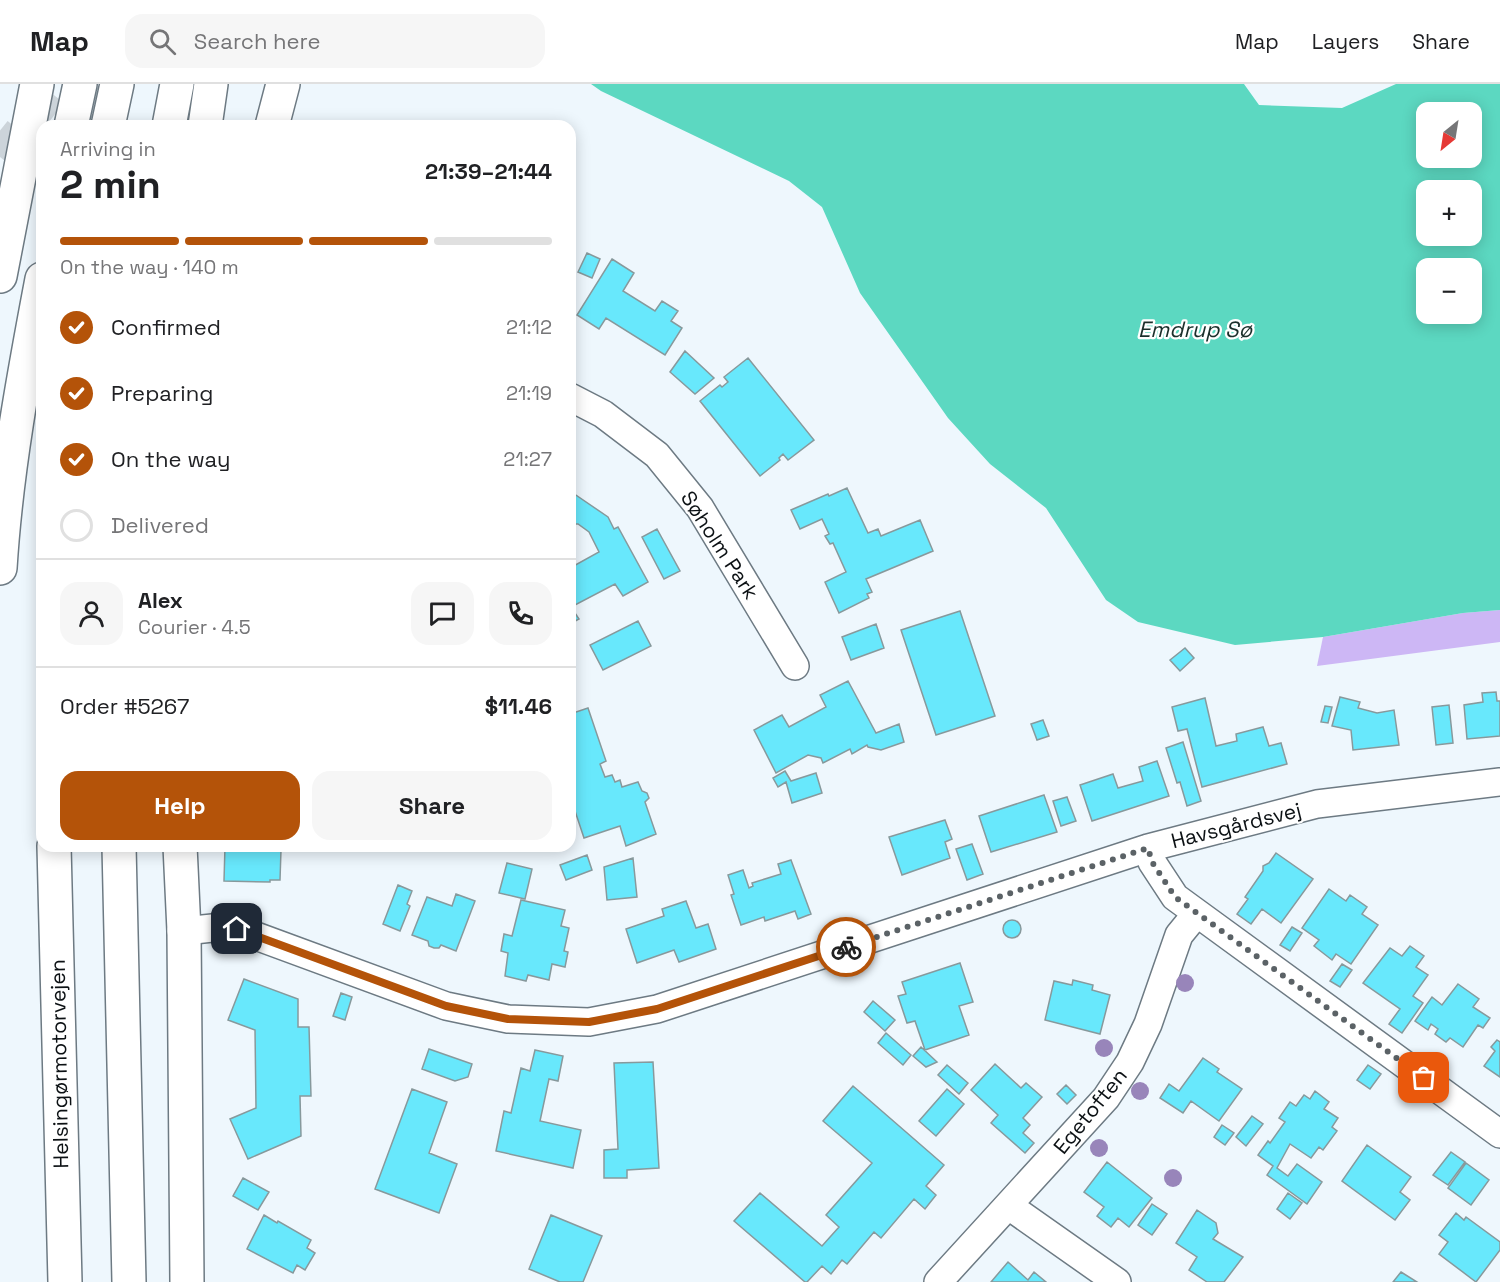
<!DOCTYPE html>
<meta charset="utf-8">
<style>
:root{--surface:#fff;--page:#f6f6f6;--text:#202124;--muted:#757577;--line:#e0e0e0;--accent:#b45309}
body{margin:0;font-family:"Space Grotesk",sans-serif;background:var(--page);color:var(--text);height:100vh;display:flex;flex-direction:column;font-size:22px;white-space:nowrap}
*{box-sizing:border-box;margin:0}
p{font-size:20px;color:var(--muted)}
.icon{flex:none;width:33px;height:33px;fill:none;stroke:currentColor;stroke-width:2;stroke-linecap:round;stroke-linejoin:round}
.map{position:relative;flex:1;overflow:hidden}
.sheet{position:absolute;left:36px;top:36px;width:540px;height:732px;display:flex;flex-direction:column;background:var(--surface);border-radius:18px;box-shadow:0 3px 15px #0003}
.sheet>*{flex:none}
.needle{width:39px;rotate:210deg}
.controls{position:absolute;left:1416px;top:18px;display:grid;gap:12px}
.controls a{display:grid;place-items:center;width:66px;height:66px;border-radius:12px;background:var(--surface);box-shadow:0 3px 15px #0003;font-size:30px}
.pin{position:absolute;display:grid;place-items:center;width:51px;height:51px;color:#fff;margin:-26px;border-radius:12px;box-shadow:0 3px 9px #0006}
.courier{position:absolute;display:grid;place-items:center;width:60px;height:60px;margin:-30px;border:4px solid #b45309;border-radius:50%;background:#fff;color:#222;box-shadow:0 2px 8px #0007}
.overview em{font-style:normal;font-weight:700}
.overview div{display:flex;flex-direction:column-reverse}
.overview{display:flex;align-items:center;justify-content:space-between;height:102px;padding:0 24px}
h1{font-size:39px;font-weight:700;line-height:45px}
.bar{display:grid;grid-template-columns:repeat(4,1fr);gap:9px 6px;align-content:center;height:72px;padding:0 24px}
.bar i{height:8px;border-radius:4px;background:var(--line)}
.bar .active{background:var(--accent)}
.bar p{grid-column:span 4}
.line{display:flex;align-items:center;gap:15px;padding:0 24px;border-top:2px solid var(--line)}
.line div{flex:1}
.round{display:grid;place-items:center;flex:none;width:63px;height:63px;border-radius:18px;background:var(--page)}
ol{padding:0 24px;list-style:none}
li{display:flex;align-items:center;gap:18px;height:66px}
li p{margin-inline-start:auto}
li .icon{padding:6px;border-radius:50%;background:var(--accent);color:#fff;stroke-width:4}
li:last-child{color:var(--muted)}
li i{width:33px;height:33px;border:3px solid var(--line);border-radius:50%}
.action{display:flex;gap:12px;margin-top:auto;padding:12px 24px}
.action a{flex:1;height:69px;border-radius:18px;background:var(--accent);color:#fff;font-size:24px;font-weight:700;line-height:69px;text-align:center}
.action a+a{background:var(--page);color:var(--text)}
header{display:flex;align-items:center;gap:36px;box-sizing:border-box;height:84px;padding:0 30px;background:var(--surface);border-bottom:2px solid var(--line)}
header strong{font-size:28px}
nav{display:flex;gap:33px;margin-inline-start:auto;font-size:21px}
.search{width:420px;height:54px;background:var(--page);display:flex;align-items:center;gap:15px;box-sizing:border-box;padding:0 21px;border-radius:18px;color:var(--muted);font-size:22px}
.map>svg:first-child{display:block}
.green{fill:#cdb7f5}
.water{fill:#5cd8c1;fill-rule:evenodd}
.building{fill:#68e8fc;stroke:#87999c;stroke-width:1.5}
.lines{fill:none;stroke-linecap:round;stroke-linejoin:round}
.tertiary-tunnel{stroke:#ccd4da;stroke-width:33;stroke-dasharray:33 16;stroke-linecap:butt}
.minor-casing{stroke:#6d7a83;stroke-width:30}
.tertiary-casing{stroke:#6d7a83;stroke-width:36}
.primary-casing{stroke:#6d7a83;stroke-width:36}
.motorway-casing{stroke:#6d7a83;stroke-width:36}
.minor{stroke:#fff;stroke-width:27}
.tertiary{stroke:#fff;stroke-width:33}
.primary{stroke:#fff;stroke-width:33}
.motorway{stroke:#fff;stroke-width:33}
.tree{fill:#9885ba}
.done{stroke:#5b6266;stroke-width:6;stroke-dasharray:0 10.8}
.route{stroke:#b45309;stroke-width:8}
.labels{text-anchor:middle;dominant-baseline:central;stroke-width:4.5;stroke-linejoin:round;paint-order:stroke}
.street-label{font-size:21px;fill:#0c1114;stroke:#fff}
.water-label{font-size:22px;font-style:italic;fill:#1a2f2b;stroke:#fff}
</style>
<header>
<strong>Map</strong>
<div class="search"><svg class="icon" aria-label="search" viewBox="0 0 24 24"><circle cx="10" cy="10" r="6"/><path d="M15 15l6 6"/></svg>Search here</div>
<nav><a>Map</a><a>Layers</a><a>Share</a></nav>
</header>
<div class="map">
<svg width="1500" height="1198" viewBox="0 0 1500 1198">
<rect width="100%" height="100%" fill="#eef7fd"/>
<path class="green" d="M1500,526V558L1317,582L1323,553L1463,529Z"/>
<path class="water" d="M591,0H1244L1259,21L1342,24L1396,0H1500V526L1463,529L1323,553L1235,561L1138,538L1106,516L1046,424L990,380L948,334L860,209L822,123L789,97L601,7ZM1426,28H1472V74H1426ZM1426,106H1472V152H1426ZM1426,184H1472V230H1426Z"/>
<path class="building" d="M587,169L600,175L592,194L578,188Z
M612,175L634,189L623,207L655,227L662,217L678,227L671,237L682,244L665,271L606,234L599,245L577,231Z
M685,267L714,294L695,310L670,288Z
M748,274L814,356L788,376L783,370L779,374L780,376L760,392L700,317L720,301L722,303L728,298L724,293Z
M847,404L868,449L878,445L881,452L920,436L933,467L866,495L872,508L867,510L869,514L839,529L825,498L846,488L833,459L830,460L825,452L829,450L822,435L800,445L791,426L828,410L829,412Z
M570,407L608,433L614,445L618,443L648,498L623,512L615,500L571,523L579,535L570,540V484L599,468L589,448L578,440H570Z
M657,445L680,487L664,495L642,453Z
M960,527L995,632L936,651L901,546Z
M638,537L651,562L603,586L590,561Z
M876,540L884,564L851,576L842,553Z
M1185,564L1194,574L1180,587L1170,576Z
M848,597L876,649L899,640L904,658L881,666L868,663L867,661L852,670L850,665L823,679L821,674L808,671L776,689L754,646L782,631L789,643L826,623L820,611Z
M1496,608L1497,617H1500V652L1467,655L1464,621L1483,618L1482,609Z
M1340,613L1360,618L1358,624L1377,629L1394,626L1399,661L1353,666L1351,646L1332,642Z
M1205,614L1216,662L1237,657L1236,650L1263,643L1269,662L1281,659L1287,680L1202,703L1187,645L1178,647L1172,623Z
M1449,621L1453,659L1436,661L1432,623Z
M1325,622L1332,623L1328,639L1321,638Z
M588,624L606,677L600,680L605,693L612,691L615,698L620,696L622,703L638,698L642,707L647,709L649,714L645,718L656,750L626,762L620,742L584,754L570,712V690L573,689L570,679V630Z
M1043,636L1049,652L1037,656L1031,640Z
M1183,658L1201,717L1187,722L1180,698L1177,699L1166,664Z
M1157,677L1169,712L1092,737L1080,701L1113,690L1118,704L1143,697L1139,683Z
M785,687L791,697L816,689L822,709L792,719L786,698L778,703L773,694Z
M1044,711L1057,748L991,768L979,732Z
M1067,713L1076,737L1061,742L1053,717Z
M945,736L952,755L945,758L950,774L902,791L889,753Z
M972,760L983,790L967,796L956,765Z
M225,762H272V766H281L280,796H270V798L224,797Z
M283,762H312V767L282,765Z
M1276,769L1313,795L1281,839L1262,825L1251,840L1237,830L1248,815L1245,813L1263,787V782L1269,779Z
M587,771L592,786L566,796L560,781Z
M633,774L637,813L607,816L604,783Z
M791,776L811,830L798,835L795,827L765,837L764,833L741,841L731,811L734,810L728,791L743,786L749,804L753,802L752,799L781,790L778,780Z
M507,779L532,785L525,815L499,809Z
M398,801L412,807L407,820L410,822L400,847L383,840Z
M1329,805L1346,817L1350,811L1367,823L1362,830L1378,841L1351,880L1336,870L1332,876L1314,862L1319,856L1302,844Z
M456,810L475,817L456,867L441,861L439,864H434L429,862L428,857L412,851L427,813L452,822Z
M521,816L565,826L561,842L569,844L564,867L568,868L565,883L552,880L549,896L528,891L526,897L505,892L508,869L501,867L504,850L512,852Z
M686,817L696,844L708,840L716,865L679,878L674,866L637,879L626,845L664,832L662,825Z
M1003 845a9 9 0 1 1 18 0a9 9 0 1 1-18 0Z
M1292,843L1302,849L1290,867L1280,861Z
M1410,862L1424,872L1416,883L1428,891L1413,912L1423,919L1402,949L1389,940L1400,925L1363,899L1390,864L1402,872Z
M960,879L973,918L959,922L969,951L925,966L915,937L907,939L898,912L906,910L902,898Z
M1342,880L1352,886L1340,903L1330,897Z
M244,895L298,915V943H309L311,1012H300L301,1052L248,1075L230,1035L256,1024L255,946L228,936Z
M1073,896L1093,901L1092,906L1110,911L1100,950L1045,936L1054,897L1072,901Z
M1458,900L1479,915L1473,923L1490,934L1483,944L1478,941L1463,963L1450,954L1446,958L1435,950L1438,945L1431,940L1428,946L1415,937L1432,913L1442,921Z
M341,909L352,913L345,936L333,932Z
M873,917L895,936L885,947L864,928Z
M886,949L911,971L903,981L878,959Z
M1497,956L1500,958V993L1484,982L1495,967L1491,963Z
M921,963L937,978L926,983L913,972Z
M429,965L472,980L468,993L455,997L422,985Z
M535,966L563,972L558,997L549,995L540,1037L581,1046L573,1084L496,1067L504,1027L511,1029L521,984L530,987Z
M1203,974L1219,985L1217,988L1242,1005L1219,1037L1191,1017L1183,1029L1160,1014L1169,1000L1179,1007Z
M653,978L659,1084L627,1086V1094H604V1066L618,1065L614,979Z
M995,980L1021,1004L1026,999L1042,1013L1023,1034L1030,1041L1023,1049L1034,1059L1025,1069L991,1039L998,1031L971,1006Z
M947,981L968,999L959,1010L938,991Z
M1368,981L1381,990L1370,1005L1357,996Z
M1066,1001L1076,1011L1067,1020L1057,1010Z
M853,1002L944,1081L926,1102L936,1111L925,1125L914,1115L881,1154L874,1148L847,1180L842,1176L831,1190L822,1182L807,1198H805L734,1137L760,1109L822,1162L839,1143L826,1131L872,1079L823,1037Z
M412,1005L447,1018L429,1069L457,1080L439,1129L375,1105Z
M947,1005L964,1020L936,1052L919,1037Z
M1315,1007L1329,1018L1324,1025L1338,1034L1332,1043L1337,1047L1323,1066L1319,1063L1311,1074L1290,1060L1277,1084L1288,1092L1297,1080L1322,1098L1307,1120L1267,1091L1273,1082L1258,1071L1268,1057L1270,1059L1285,1038L1279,1034L1290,1018L1296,1022L1304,1011L1310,1015Z
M1252,1032L1263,1040L1246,1062L1236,1053Z
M1222,1041L1234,1049L1225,1061L1214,1053Z
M1367,1061L1411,1093L1400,1108L1410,1116L1395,1136L1342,1097Z
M1451,1068L1465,1078L1448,1101L1433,1091Z
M1107,1078L1152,1114L1129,1143L1118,1134L1111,1143L1097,1132L1104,1123L1084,1108Z
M1466,1079L1489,1096L1471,1121L1448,1104Z
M243,1094L269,1108L258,1126L233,1112Z
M1288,1109L1302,1119L1290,1135L1277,1125Z
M1152,1120L1167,1130L1152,1151L1138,1141Z
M1197,1126L1216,1139L1218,1149L1213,1155L1243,1173L1224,1198H1207L1189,1186L1197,1173L1176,1159Z
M1456,1129L1464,1136L1466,1133L1500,1158V1166L1476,1198L1439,1170L1448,1158L1439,1151Z
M264,1131L277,1139L278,1137L311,1156L307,1164L315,1169L305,1186L297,1181L293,1189L247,1165Z
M551,1131L602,1152L583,1198H560L529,1185Z
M1008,1178L1028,1196L1034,1188L1046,1198H991Z
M1401,1188L1417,1198H1393Z"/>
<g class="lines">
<path class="tertiary-tunnel" d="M0,73L58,0"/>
<defs>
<path id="minor" d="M570,313L603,330L657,371L700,424L795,582
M1148,764L1152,778L1175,813L1500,1050
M184,847L222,843L237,845L446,922L508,935L589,938L657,925L1148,764L1317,720L1500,698
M1009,1122L1117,1198
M938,1198L1106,1014L1130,978L1148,940L1179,851L1197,829"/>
<path id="tertiary" d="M272,42L283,0
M0,192L37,0"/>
<path id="primary" d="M184,847L187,1198"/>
<path id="motorway" d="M71,42L80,0
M108,42L117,0
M169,42L177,0
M205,42L211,0
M0,484C6,387 24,290 42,195
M54,762L65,1198
M119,762L129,1198
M180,762L184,847"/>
</defs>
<use href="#minor" class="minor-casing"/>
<use href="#tertiary" class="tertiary-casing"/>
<use href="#primary" class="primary-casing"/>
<use href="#motorway" class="motorway-casing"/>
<use href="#minor" class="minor"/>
<use href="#tertiary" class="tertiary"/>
<use href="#primary" class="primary"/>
<use href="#motorway" class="motorway"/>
</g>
<g class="tree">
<circle cx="1185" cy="899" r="9"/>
<circle cx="1104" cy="964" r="9"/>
<circle cx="1140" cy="1007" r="9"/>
<circle cx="1099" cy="1064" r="9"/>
<circle cx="1173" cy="1094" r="9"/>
</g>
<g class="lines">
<path class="done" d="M846,863L1148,764L1152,778L1175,813L1424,994"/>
<path class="route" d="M237,845L446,922L508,935L589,938L657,925L846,863"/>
</g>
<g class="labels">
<g class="street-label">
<text transform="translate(720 461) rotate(57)">Søholm Park</text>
<text transform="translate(1236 741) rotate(-14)">Havsgårdsvej</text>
<text transform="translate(59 980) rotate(-91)">Helsingørmotorvejen</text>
<text transform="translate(1090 1027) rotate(-51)">Egetoften</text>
</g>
<g class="water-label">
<text x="1195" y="245">Emdrup Sø</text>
</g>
</g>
</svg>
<div class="controls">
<a><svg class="needle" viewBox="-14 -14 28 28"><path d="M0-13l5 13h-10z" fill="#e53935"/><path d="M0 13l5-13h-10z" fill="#757577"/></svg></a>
<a>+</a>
<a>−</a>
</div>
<div class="pin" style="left:1424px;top:994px;background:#ea580c"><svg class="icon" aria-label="bag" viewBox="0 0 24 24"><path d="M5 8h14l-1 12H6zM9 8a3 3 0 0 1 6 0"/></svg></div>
<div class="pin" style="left:237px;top:845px;background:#1f2937"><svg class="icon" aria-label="home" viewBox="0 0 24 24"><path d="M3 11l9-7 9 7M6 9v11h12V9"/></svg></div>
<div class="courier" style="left:846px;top:863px"><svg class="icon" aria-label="bike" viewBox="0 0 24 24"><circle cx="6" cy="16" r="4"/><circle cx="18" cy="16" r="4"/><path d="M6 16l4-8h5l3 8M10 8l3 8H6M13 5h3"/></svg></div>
<section class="sheet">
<div class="overview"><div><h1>2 min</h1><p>Arriving in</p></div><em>21:39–21:44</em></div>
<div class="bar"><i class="active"></i><i class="active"></i><i class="active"></i><i></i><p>On the way · 140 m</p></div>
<ol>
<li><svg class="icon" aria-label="check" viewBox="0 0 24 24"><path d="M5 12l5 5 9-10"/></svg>Confirmed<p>21:12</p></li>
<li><svg class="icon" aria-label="check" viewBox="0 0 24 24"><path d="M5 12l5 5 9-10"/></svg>Preparing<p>21:19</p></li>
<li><svg class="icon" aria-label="check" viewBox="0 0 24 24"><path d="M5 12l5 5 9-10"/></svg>On the way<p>21:27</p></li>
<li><i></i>Delivered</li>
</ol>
<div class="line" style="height:108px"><a class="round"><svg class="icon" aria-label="person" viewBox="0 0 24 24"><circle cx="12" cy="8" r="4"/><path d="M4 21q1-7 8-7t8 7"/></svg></a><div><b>Alex</b><p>Courier · 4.5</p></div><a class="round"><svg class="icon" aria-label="chat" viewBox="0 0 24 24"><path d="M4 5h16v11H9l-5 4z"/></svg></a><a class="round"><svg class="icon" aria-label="phone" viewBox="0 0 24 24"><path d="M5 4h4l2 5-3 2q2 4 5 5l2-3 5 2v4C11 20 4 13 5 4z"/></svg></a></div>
<div class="line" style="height:78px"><div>Order #5267</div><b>$11.46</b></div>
<div class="action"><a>Help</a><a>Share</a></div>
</section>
</div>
